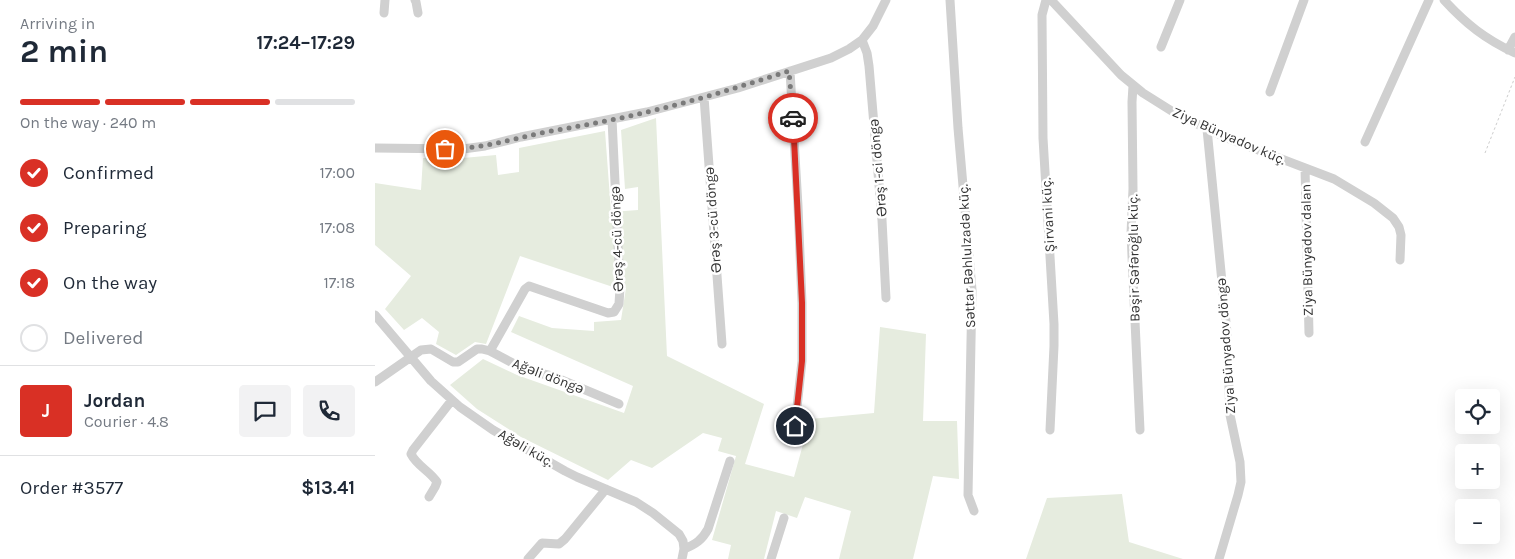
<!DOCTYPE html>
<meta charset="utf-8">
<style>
:root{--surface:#fff;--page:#f2f2f3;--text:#1f2937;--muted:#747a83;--line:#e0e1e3;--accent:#d93025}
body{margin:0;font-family:Karla,sans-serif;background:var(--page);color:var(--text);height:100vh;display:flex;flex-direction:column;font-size:19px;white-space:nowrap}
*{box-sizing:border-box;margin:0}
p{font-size:16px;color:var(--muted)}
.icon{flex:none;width:28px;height:28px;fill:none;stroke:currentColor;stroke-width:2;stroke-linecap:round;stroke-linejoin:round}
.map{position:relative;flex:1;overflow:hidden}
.drawer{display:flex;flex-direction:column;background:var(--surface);width:375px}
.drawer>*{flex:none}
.buttons{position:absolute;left:1080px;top:389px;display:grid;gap:10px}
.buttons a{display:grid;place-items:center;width:45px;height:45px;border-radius:5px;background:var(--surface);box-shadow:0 5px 20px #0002;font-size:25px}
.pin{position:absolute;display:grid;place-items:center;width:42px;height:42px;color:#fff;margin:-21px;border:2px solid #fff;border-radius:50%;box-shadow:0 1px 5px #0007}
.courier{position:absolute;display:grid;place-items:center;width:50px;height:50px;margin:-25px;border:4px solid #d93025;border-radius:50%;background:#fff;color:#222;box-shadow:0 1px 6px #0007}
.summary em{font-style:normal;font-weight:700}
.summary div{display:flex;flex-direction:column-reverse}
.summary{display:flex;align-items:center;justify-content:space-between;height:85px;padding:0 20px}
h1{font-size:32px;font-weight:700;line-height:38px}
.bar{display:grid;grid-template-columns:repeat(4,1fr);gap:8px 5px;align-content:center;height:60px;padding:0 20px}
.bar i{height:6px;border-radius:4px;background:var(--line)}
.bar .selected{background:var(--accent)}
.bar p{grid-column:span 4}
.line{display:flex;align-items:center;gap:12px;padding:0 20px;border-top:1px solid var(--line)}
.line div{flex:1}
.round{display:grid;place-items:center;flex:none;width:52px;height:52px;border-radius:5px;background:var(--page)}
ol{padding:0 20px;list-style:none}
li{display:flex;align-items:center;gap:15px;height:55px}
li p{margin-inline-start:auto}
li .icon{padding:5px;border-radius:50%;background:var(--accent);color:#fff;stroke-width:4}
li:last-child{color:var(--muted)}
li i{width:28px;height:28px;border:2px solid var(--line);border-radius:50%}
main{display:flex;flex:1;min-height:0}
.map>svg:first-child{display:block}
.green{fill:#e6ecdf}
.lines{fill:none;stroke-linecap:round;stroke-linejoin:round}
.path{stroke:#cdcdcd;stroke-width:1;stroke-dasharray:2.5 2.5;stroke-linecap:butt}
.minor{stroke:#d0d0d0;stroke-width:9}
.done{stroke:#7a7a7a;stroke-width:5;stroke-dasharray:0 9}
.route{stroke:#d93025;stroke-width:6}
.labels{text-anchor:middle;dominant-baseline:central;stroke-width:5;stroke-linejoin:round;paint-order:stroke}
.street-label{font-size:14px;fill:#333;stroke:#fff}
</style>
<main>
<section class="drawer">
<div class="summary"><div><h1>2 min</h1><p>Arriving in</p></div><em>17:24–17:29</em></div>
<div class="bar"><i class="selected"></i><i class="selected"></i><i class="selected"></i><i></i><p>On the way · 240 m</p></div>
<ol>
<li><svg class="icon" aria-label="check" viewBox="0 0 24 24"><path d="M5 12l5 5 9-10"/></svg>Confirmed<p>17:00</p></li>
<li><svg class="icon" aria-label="check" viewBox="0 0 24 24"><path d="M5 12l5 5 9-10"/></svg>Preparing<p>17:08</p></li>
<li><svg class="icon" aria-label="check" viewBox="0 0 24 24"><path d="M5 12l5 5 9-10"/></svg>On the way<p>17:18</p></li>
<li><i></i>Delivered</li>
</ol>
<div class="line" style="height:90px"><b class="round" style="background:var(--accent);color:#fff">J</b><div><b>Jordan</b><p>Courier · 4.8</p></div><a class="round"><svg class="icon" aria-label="chat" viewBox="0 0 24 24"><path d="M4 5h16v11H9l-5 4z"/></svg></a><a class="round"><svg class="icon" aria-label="phone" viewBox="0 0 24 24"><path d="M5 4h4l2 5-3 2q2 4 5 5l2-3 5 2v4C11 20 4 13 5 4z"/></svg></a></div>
<div class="line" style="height:65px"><div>Order #3577</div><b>$13.41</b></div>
</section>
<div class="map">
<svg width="1140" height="559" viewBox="0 0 1140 559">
<rect width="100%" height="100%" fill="#fff"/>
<path class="green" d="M281,118L292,356L389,404L370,464L419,477L435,419L499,413L505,327L551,334L548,421H582L584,479L558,476L538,559H464L476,511L430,497L422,518L401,511L389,559H353L356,545L337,540L361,456L343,451L347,438L328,433L277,468L256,460L233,480L146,437L102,409L75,385L108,359L142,375L249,413L258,386L136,332L144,316L177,328L219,331V322L246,320L251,288L238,287L145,256L111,344L100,342L81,355L61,344L64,332L47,318L29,330L10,309L36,276L0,245V183L46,190L48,158H88L121,155L123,175L144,172V148L230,131L236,212L263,210V187L250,189L246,130Z
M747,494L754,542L808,559H651L672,498Z"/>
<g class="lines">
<path class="path" d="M1110,153L1140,77"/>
<path class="minor" d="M40,0L41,2L43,13
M575,0L583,128L597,290L593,495L599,511
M671,0L667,15L668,138L679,324V346L675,430
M676,0L746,75L768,93L803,115L852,138L959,179L999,203L1018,218L1024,227L1026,235L1025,260
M1069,0C1091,24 1110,39 1140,53
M9,13L10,0
M487,40L492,53L494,66L507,220L511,298
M786,47L805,0
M1133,50L1140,37
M415,71L423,206L427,303V361L420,426
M758,86L757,102L758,189L756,234L765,430
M895,92L929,0
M329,97L347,344
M832,129L852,333L855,415L865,462L866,482L863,495L844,559
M990,142L1054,0
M0,148L88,149L110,146L146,137L272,112L363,88L456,58L474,49L487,40L498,26L511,0
M930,168L934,333
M0,315L56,381L85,407L118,430L190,471L202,477L261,502L278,513L304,534L308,541L309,549L307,559
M115,351L150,289L154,286L233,313L239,312L244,304L245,288L237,119
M0,382L46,350L56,349L78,362H83L102,349H107L115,351L151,370L177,376L244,404
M54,497L60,487L62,482C55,471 42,466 36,454L38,450L77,400
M309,549C321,544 327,540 333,529L355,461
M153,559L167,543L184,544L190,539L231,489
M396,559L409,518"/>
</g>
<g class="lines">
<path class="done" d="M70,149C107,149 136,139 171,132C205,126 239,120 272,112C320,101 367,86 414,71L418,118"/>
<path class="route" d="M418,118L427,303V361L420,426"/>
</g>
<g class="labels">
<g class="street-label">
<text transform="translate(854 136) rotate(24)">Ziya Bünyadov küç.</text>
<text transform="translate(503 168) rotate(-95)">Ərəş 1-ci döngə</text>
<text transform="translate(673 215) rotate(-93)">Şirvani küç.</text>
<text transform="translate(338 220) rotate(-94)">Ərəş 3-cü döngə</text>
<text transform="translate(242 239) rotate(-92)">Ərəş 4-cü döngə</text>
<text transform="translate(932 250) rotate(-91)">Ziya Bünyadov dalan</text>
<text transform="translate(592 256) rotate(-93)">Səttar Bəhlulzadə küç.</text>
<text transform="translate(759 258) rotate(-91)">Bəşir Səfəroğlu küç.</text>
<text transform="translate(851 346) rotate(-94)">Ziya Bünyadov döngə</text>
<text transform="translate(173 376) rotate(21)">Ağəli döngə</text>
<text transform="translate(151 448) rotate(30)">Ağəli küç.</text>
</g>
</g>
</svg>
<div class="buttons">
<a><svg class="icon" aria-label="locate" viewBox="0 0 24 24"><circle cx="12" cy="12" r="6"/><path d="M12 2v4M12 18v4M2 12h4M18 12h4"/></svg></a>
<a>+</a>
<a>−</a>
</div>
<div class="pin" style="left:70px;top:149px;background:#ea580c"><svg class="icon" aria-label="bag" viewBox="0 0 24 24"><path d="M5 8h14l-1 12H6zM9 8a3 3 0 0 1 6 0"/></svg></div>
<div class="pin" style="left:420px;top:426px;background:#1f2937"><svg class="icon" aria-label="home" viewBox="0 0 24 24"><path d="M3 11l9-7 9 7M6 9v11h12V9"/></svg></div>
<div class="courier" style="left:418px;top:118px"><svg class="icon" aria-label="car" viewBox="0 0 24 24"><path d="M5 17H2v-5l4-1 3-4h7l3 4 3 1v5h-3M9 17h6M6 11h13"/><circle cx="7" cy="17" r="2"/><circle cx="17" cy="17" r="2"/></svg></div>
</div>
</main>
